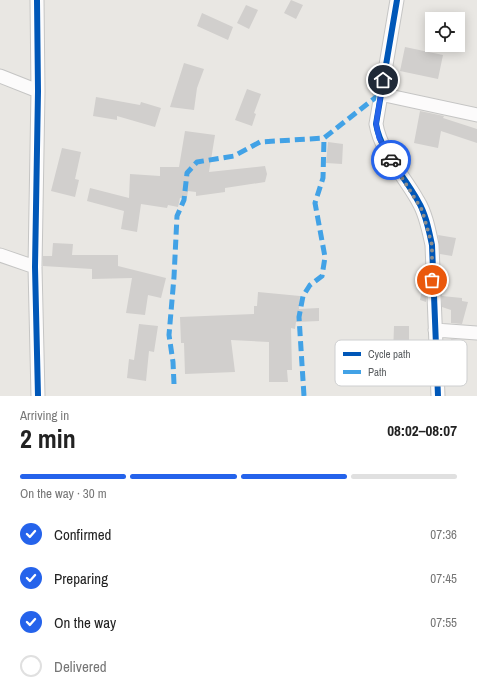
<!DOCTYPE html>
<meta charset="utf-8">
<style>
:root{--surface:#fff;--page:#f2f2f2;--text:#222;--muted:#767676;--line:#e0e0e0;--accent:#2563eb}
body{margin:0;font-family:"Archivo Narrow",sans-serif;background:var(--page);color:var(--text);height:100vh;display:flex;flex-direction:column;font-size:15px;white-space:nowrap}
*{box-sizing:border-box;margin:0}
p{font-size:13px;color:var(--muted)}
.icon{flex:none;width:22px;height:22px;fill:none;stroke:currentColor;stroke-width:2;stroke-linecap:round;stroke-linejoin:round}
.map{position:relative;height:396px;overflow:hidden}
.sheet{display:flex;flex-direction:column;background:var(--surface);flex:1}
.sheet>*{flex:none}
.tools{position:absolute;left:425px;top:12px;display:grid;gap:8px}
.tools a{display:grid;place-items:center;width:40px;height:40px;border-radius:0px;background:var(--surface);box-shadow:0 2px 10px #0003;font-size:20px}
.pin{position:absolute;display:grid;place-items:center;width:34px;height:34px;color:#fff;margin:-17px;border:2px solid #fff;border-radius:50%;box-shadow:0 1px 4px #0007}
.courier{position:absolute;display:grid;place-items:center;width:40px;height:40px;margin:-20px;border:3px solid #2563eb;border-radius:50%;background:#fff;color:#222;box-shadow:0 1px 5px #0007}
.headline em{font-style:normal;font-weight:700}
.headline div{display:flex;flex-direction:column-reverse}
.headline{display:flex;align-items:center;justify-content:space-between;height:68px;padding:0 20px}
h1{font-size:26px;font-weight:700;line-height:30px}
.bar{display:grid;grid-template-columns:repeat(4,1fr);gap:6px 4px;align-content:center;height:48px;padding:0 20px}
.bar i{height:5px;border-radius:3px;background:var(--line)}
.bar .on{background:var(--accent)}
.bar p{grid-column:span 4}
ol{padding:0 20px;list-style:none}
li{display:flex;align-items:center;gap:12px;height:44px}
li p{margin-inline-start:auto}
li .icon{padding:4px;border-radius:50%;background:var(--accent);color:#fff;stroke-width:4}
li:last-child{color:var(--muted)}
li i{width:22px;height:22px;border:2px solid var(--line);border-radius:50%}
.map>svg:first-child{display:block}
.building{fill:#d1cfcd}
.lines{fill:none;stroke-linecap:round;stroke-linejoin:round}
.street-casing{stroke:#c5c5c4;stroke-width:15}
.street{stroke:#fcfbfb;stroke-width:13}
.quiet{stroke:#42a2e6;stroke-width:5;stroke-dasharray:10 5;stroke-linecap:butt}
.cycleway-casing{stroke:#fff;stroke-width:8}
.cycleway{stroke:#0057b8;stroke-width:6}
.done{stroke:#8c8e8e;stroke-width:4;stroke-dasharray:0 7.2}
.route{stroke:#2563eb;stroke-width:5}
.key{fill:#fff;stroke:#cecfd0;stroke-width:1}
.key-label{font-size:11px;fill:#5a5e61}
</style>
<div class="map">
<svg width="477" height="396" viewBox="0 0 477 396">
<rect width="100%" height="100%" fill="#e9e7e3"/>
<path class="building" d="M291,0L303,5L296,19L284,13Z
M246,5L258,10L249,29L237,23Z
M202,13L233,27L228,40L197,26Z
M405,47L443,55L438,79L400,71Z
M184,63L204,69L197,88L194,110L170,107Z
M247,89L261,94L254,113L256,114L252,126L235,120Z
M96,97L140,105L141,102L161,108L155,127L117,116V120L93,116Z
M420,111L444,116L443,118L477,129V143L441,131L438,148L414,143Z
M185,131L215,135L209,172L265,166L267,174L265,182L225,188V192L196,196V192L188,191L187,197L180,198L178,207L168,205L167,208L141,204L137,232L121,229L124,211L87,201L90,188L129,198L130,174L160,176V167H179Z
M328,142L343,144L342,164L326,163Z
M62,148L81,152L75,179L79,180L75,197L51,191Z
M438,235L456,238L452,256L440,254Z
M53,243L73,244L72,255H118V266L166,278L161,298L148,295L145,315L126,313L132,278L92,279V269L43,266V256H52Z
M258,292L300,296L299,309L319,308V321L296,322L295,329L291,328L292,370H287L288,382H269V342L231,340L235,372L185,374L184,343H181L180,317L254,314V306H257Z
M421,294H426V302L420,300Z
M442,296L462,298V301L468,302L462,324L451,323V310L442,307Z
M139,324L158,326L154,352L149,351L146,381L127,378L129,359L134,360Z
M394,326H409V356L393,355Z
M451,339L458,340L456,349H452Z"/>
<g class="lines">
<defs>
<path id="street" d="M37,0L38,91L35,267L38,396
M397,0L376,124C381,153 404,175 418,201C426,214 429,231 432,245L438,396
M0,76L38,91
M380,94L477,115
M0,255L35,267
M435,330L477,333"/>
</defs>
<use href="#street" class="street-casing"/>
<use href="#street" class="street"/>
<path class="quiet" d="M174,384L173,362L169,335L174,277L177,216L184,200L187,173L197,162L234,156L260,142L324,138L380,94
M304,396L299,317L303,296L310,285L322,276L325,257L315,203L323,178L324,138"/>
<defs>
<path id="cycleway" d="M37,0L38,91L35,267L38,396
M397,0L376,124C381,153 404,175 418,201C426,214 429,231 432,245L438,396"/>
</defs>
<use href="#cycleway" class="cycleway-casing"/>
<use href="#cycleway" class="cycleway"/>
</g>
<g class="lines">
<path class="done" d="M391,160L422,210L432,245V280"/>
<path class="route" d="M383,80L376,124L379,138L391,160"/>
</g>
<rect x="335" y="340" width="132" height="46" rx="6" class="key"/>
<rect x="343" y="352" width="18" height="4" fill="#0057b8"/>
<rect x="343" y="370" width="18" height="4" fill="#42a2e6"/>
<g class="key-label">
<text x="368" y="358">Cycle path</text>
<text x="368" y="376">Path</text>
</g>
</svg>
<div class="tools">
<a><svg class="icon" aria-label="locate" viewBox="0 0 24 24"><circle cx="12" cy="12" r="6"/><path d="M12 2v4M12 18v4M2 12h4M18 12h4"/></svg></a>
</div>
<div class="pin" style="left:432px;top:280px;background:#ea580c"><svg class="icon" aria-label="bag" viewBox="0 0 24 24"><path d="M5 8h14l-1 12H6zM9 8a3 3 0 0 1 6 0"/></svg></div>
<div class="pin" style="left:383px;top:80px;background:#1f2937"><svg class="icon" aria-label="home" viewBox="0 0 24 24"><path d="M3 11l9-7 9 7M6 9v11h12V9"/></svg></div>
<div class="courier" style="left:391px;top:160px"><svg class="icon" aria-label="car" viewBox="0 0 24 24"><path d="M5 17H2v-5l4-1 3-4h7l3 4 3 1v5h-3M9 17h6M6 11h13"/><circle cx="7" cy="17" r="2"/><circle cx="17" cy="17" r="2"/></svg></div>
</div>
<section class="sheet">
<div class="headline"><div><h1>2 min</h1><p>Arriving in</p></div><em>08:02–08:07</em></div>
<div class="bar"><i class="on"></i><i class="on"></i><i class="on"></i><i></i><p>On the way · 30 m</p></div>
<ol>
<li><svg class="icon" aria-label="check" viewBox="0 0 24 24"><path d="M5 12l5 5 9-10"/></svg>Confirmed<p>07:36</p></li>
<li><svg class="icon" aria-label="check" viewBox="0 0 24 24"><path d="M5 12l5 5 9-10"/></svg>Preparing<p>07:45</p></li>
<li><svg class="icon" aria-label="check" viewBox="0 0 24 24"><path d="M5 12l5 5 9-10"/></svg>On the way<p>07:55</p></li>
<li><i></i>Delivered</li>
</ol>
</section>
